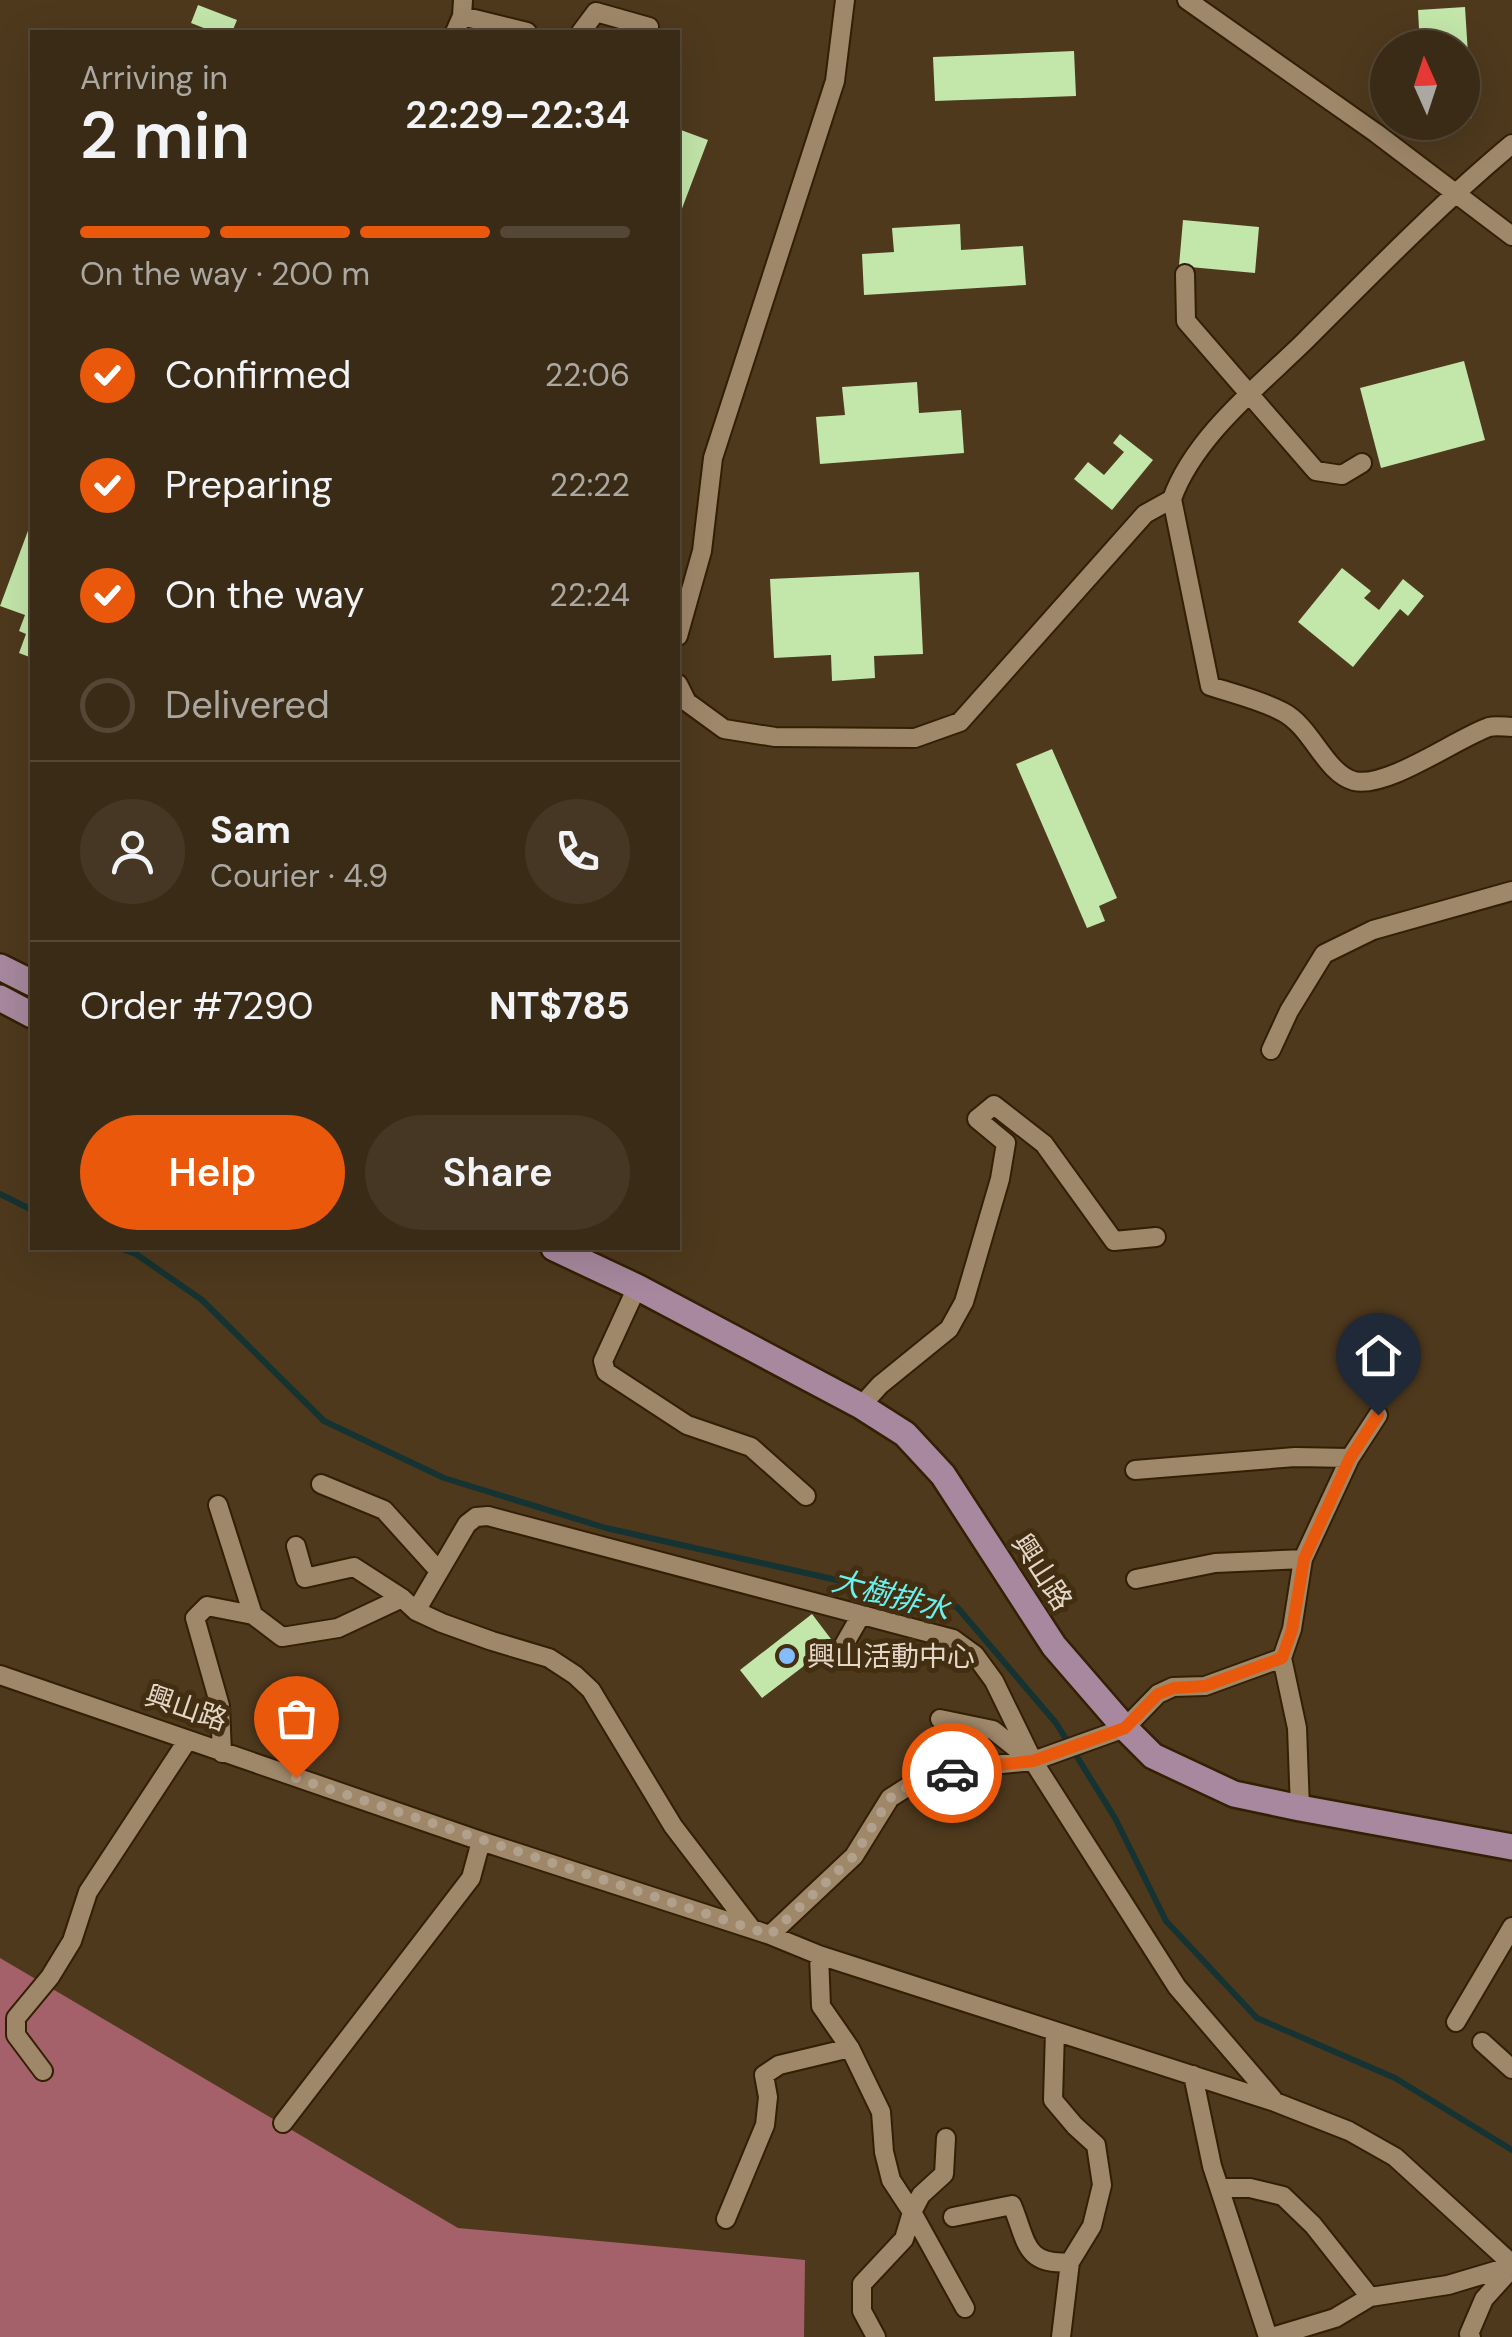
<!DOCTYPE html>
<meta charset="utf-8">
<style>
:root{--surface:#3a2b16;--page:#453723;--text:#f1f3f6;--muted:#aba7a1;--line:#544735;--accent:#ea580c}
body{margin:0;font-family:"DM Sans","Noto Sans TC",sans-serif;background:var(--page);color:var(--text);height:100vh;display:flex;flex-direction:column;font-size:38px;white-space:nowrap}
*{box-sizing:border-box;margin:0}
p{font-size:32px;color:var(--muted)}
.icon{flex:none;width:55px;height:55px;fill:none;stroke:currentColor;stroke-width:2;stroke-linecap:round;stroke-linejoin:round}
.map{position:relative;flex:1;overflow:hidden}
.drawer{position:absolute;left:30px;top:30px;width:650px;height:1220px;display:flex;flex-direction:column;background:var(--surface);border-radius:0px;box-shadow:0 10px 40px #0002,0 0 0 2px var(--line)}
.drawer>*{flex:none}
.needle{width:65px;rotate:357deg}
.fabs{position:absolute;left:1370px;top:30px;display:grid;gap:20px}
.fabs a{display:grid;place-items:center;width:110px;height:110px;border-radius:50%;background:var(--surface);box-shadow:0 10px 40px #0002,0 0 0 2px var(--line);font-size:50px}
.pin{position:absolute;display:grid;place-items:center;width:85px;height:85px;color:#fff;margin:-102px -42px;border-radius:50% 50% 50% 0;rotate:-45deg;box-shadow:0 0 10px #0007}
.pin .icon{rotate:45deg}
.courier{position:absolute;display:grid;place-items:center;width:100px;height:100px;margin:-50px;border:8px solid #ea580c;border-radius:50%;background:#fff;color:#222;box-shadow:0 2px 12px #0007}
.head em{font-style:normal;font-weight:600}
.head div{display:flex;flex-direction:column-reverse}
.head{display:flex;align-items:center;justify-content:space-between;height:170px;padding:0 50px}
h1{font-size:65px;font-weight:600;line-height:75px}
.bar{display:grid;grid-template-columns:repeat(4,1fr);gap:15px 10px;align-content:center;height:120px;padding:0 50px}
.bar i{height:12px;border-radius:8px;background:var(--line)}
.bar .on{background:var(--accent)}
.bar p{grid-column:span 4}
.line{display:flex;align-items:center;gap:25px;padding:0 50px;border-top:2px solid var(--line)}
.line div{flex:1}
.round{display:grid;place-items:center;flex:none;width:105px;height:105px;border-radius:52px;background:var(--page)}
ol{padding:0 50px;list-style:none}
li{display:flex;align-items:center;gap:30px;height:110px}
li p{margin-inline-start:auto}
li .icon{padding:10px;border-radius:50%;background:var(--accent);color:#fff;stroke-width:4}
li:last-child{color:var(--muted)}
li i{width:55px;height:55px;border:5px solid var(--line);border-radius:50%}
.primary-button{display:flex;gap:20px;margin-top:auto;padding:20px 50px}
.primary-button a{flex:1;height:115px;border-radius:60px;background:var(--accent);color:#fff;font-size:40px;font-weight:600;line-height:115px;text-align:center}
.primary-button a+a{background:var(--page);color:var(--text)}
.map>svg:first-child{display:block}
.forest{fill:#a56169}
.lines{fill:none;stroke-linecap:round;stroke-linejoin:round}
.stream{stroke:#153332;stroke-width:6}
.building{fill:#c3e6aa}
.minor-casing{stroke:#331f03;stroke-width:22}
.major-casing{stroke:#331f03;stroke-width:30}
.minor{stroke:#9f8769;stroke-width:18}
.major{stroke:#a7889e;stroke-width:25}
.done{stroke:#b0a08c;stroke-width:10;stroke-dasharray:0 18}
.route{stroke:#ea580c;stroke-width:12}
.poi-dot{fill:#84bbfb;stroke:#432e12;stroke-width:4}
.labels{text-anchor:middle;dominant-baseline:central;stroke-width:10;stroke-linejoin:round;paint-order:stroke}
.street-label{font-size:28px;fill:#e4d7c7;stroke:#432e12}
.poi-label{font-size:28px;fill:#e4d7c7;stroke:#432e12;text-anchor:start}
.water-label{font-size:30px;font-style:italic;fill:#69f1ed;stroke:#432e12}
</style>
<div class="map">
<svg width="1512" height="2337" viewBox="0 0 1512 2337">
<rect width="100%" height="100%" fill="#4e391d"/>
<path class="forest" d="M0,1958L458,2228L805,2260L804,2337H0Z"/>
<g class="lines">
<path class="stream" d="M0,1194L32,1210
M119,1248L136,1254L202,1300L324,1421L444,1478L606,1528L957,1607L1056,1723L1115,1818L1166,1921L1257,2018L1395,2078L1512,2150"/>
</g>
<path class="building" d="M198,5L237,20L232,32H214L191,23Z
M1465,7L1472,118L1462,119V48H1420L1418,10Z
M1074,51L1076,96L935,101L933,57Z
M681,130L708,140L678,219V138Z
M1183,220L1259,227L1255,273L1179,266Z
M960,224L961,250L1023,246L1026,285L864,295L862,254L894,252L892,228Z
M1464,361L1485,440L1381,468L1360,388Z
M917,382L919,413L961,410L964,453L820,464L816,417L845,415L842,387Z
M1120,434L1153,460L1112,510L1074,479L1088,462L1104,475L1124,452L1113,443Z
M32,520V658L19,653L26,634L19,631L25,615L0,606Z
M1342,568L1371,591L1364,598L1379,610L1403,579L1424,596L1408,616L1400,609L1353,667L1298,622Z
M919,572L923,654L874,656L875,678L832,681L831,655L774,658L770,579Z
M1052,749L1117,898L1099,906L1105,921L1087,928L1016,764Z
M812,1614L834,1643L762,1698L740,1670Z"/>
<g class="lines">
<defs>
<path id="minor" d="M1187,0L1376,133L1512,236
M462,16L527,32
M455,32L462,16L463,0
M581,32L596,12L649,27L646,32
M1512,144C1439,205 1373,273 1305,341C1259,386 1194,437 1172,499L1210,686C1234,694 1261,700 1283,712C1312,727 1325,773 1354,781C1387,789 1457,738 1489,727C1496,725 1505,727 1512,727
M1185,274L1186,321L1316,471L1342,475L1362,463
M678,636L702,551L713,458L835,81L845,0
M678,684L687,702L724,729L775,737L915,738L960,722L1145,514L1172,499
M1271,1050L1289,1011L1324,954L1373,930L1512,891
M637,1287L603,1361L606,1372L687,1425L751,1447L806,1496
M861,1406L880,1385L949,1329L964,1302L1000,1179L1006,1143L977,1119L994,1105L1044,1144L1114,1241L1156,1237
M1135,1470L1295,1457L1350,1458
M321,1484L384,1510L439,1571
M218,1505L253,1615
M296,1546L305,1578L354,1567L402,1598L416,1611L442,1623L492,1641L549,1658L575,1675L591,1690L673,1826L751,1928
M1136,1579L1215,1563L1303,1559
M416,1611L467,1524L476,1517L488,1516L953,1639L975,1655L994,1681L1033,1761L1177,1987L1273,2099
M837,1657L861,1615
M0,1675L481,1841L770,1935L819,1955L1275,2102L1349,2131L1395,2157L1512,2264
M940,1719L993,1730L1028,1758
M222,1753L220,1706L195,1618L207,1606L253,1615L282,1637L338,1628L402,1598
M1300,1808L1297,1728L1282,1658L1292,1629L1303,1559L1350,1458L1378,1415
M770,1935L854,1856L890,1798L912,1784L970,1767L1033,1761L1125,1728L1158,1694L1173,1687L1205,1686L1282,1658
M819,1955L821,2006L850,2048L881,2112L884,2152L891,2180L912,2212L965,2308
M1456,2022L1512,1927
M1055,2031L1053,2100L1075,2126L1096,2145L1102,2185L1092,2226L1070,2262
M1482,2042L1512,2069
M43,2071L16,2035V2018L50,1977L72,1941L88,1892L187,1741
M1193,2075L1212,2166L1268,2337
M283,2123L471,1878L481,1841
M1220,2188H1250L1283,2196L1313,2225L1370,2297
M953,2217L1012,2205C1027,2241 1024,2266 1070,2262L1061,2337
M726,2219L765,2125L768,2097L764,2075L779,2065L850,2048
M876,2337L862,2311V2284L904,2239L912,2212L921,2195L944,2174L946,2138
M1272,2337L1335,2318L1370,2297L1448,2285L1512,2266
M1471,2337L1469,2334L1484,2299L1512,2268"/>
<path id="major" d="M0,967L32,983
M0,998L32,1015
M554,1248L637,1287L861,1406L905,1434L943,1475L1054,1646L1125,1728L1153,1756L1234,1794L1300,1808L1512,1847"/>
</defs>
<use href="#minor" class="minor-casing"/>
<use href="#major" class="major-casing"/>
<use href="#minor" class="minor"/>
<use href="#major" class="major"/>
</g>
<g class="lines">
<path class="done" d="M296,1778L770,1935L854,1856L890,1798L912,1784L952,1773"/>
<path class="route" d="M952,1773L970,1768L1033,1761L1125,1728L1158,1694L1174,1688L1205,1686L1282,1658L1292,1630L1304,1559L1350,1458L1378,1415"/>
</g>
<circle class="poi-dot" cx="787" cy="1656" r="10"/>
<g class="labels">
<g class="street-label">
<text transform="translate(1042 1572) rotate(57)">興山路</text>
<text transform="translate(186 1708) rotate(19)">興山路</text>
</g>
<g class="poi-label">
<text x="807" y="1656">興山活動中心</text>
</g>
<g class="water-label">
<text transform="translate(891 1595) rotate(15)">大樹排水</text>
</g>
</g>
</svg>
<div class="fabs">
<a><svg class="needle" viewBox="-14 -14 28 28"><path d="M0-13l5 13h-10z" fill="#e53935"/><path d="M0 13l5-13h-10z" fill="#aba7a1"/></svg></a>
</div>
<div class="pin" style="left:296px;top:1778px;background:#ea580c"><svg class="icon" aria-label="bag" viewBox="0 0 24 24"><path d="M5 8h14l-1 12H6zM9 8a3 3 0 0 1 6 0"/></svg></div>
<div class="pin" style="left:1378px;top:1415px;background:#1f2937"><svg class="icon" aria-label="home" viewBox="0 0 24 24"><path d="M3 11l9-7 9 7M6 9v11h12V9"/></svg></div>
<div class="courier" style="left:952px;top:1773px"><svg class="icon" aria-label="car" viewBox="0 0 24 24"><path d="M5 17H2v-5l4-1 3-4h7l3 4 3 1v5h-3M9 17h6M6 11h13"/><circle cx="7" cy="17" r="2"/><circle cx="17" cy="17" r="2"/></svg></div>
<section class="drawer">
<div class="head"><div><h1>2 min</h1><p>Arriving in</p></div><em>22:29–22:34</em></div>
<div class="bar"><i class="on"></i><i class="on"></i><i class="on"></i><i></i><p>On the way · 200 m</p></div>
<ol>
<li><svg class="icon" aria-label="check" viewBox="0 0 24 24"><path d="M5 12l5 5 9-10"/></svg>Confirmed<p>22:06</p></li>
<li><svg class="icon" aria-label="check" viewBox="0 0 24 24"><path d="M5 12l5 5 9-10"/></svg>Preparing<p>22:22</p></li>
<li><svg class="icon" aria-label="check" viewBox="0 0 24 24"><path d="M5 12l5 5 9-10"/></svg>On the way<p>22:24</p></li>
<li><i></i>Delivered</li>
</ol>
<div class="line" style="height:180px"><a class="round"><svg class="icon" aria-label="person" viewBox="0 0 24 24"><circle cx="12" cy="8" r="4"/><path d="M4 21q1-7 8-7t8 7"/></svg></a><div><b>Sam</b><p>Courier · 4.9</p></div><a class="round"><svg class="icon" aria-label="phone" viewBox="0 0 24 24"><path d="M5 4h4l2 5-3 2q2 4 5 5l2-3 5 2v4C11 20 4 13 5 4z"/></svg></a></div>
<div class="line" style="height:130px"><div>Order #7290</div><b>NT$785</b></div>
<div class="primary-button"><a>Help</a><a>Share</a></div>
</section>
</div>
